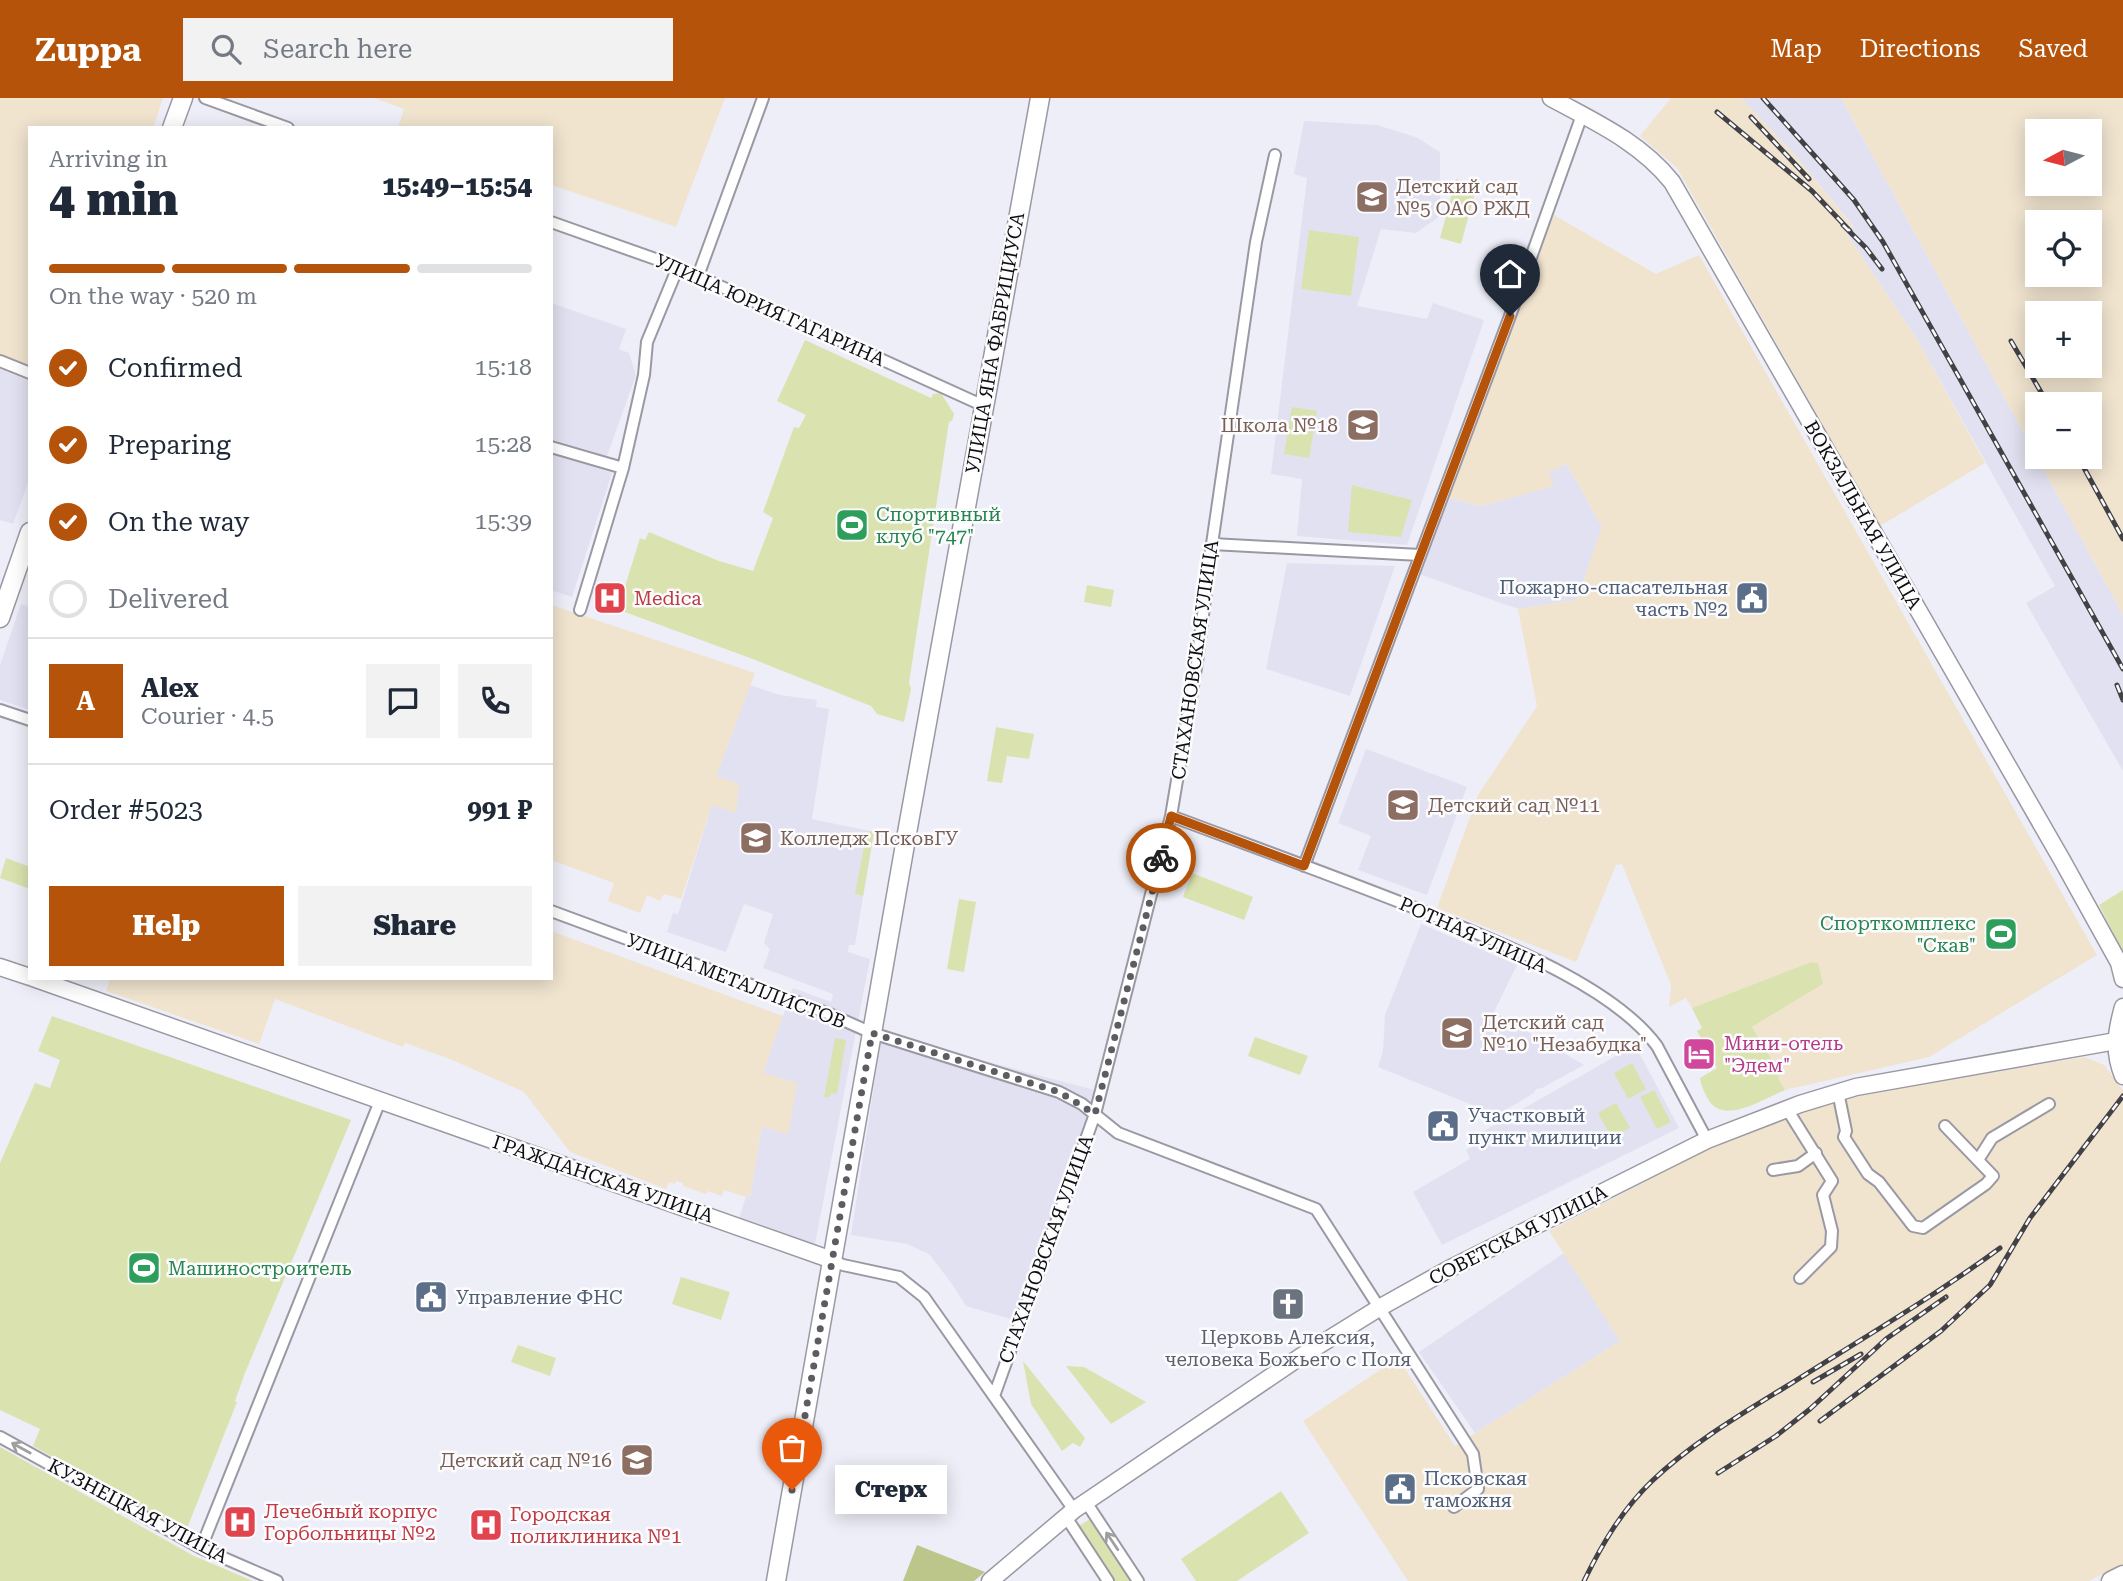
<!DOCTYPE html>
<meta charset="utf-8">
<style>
:root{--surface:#fff;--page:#f2f2f3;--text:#1f2937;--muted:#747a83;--line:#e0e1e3;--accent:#b45309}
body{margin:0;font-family:"Roboto Serif",serif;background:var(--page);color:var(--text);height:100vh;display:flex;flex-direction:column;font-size:26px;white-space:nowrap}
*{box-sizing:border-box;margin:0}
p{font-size:23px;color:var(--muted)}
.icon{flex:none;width:38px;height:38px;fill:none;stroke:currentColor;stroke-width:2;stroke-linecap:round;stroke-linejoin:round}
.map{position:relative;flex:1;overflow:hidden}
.panel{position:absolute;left:28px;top:28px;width:525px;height:854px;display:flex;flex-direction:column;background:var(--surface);border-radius:0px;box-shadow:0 4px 18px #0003}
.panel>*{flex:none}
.needle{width:46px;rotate:263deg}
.fabs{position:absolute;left:2025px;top:21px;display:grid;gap:14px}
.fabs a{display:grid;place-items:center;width:77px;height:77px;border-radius:0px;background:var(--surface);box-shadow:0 4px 18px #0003;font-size:35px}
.pin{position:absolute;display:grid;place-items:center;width:60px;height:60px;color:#fff;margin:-72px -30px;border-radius:50% 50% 50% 0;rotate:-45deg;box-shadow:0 0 7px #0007}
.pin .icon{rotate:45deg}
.courier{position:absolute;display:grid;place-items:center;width:70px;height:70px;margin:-35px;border:5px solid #b45309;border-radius:50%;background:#fff;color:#222;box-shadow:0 2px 9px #0007}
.bubble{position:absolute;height:49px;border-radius:0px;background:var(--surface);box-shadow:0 4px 18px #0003;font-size:23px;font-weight:800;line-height:49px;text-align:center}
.head em{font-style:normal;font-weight:800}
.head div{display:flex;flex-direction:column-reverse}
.head{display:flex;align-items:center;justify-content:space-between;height:119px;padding:0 21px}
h1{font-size:46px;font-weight:800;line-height:52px}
.bar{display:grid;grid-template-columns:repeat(4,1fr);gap:10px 7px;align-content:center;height:84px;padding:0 21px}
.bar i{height:9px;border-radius:5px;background:var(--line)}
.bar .current{background:var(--accent)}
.bar p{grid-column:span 4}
.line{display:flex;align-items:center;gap:18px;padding:0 21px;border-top:2px solid var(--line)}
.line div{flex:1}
.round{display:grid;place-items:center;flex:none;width:74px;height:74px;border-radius:0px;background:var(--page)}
ol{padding:0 21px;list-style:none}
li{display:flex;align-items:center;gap:21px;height:77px}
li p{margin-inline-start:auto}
li .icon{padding:7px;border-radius:50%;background:var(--accent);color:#fff;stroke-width:4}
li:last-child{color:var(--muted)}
li i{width:38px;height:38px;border:4px solid var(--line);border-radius:50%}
.primary-button{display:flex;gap:14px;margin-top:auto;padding:14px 21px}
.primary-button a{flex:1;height:80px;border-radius:0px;background:var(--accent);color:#fff;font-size:28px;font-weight:800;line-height:80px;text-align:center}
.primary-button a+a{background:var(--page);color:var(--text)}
header{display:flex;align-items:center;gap:42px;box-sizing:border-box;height:98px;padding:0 35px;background:var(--accent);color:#fff}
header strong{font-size:33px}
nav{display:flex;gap:38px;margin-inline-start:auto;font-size:24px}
.search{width:490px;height:63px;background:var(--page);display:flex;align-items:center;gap:18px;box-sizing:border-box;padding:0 24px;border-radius:0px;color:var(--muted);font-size:26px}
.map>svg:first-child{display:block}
.built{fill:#e2e1f1}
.industrial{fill:#f0e4cf;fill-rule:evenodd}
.green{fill:#dae3af}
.forest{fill:#bcc68b}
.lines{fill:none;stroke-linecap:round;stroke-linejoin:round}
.street-casing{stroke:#9a99a3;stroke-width:14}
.secondary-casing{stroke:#9a99a3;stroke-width:19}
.primary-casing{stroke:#9a99a3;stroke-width:21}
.street{stroke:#fff;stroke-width:10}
.secondary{stroke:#fff;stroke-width:16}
.primary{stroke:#fff;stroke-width:18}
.rail-casing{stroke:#414146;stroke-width:5}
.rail{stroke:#fcfcfe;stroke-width:2.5;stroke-dasharray:8;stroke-linecap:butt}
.oneway{stroke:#9f9fa0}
.done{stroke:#5c5c62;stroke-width:7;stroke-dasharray:0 12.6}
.route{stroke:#b45309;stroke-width:9}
.labels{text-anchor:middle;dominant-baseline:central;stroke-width:5;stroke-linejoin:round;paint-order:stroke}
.education-label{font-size:19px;fill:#785e54;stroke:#fcfcfe;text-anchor:start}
.street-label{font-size:19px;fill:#0e0e11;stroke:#fcfcfe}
.leisure-label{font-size:19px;fill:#27864d;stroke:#fcfcfe;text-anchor:start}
.service-label{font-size:19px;fill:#4e5e75;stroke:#fcfcfe;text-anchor:start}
.health-label{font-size:19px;fill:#be3a42;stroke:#fcfcfe;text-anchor:start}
.hotel-label{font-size:19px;fill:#b23c85;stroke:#fcfcfe;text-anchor:start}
.worship-label{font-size:19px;fill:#5b616d;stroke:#fcfcfe}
</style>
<header>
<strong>Zuppa</strong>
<div class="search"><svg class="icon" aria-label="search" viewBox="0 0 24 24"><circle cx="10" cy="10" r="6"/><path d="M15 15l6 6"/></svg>Search here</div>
<nav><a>Map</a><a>Directions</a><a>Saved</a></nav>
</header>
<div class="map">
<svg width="2123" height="1483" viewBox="0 0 2123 1483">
<rect width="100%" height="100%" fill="#eeeef8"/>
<path class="built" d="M1741,0H1841L2123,517V673L2026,505L2055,488L1918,243L1846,135L1854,129L1796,58Z
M1304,23L1377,27L1416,39L1440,54V118L1416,135L1381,131L1357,208L1427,221L1433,205L1484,222L1407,447L1297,438L1302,381L1271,376L1307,80L1294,76Z
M551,205L626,231L619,251L629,255L636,277L607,358L551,341Z
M0,271L30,283V379L13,426L0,422Z
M551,355L612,375L572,499L551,492Z
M1567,366L1602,429L1577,502L1518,511L1419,476L1446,399L1481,408L1553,388L1548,374Z
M1287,465L1395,468L1350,598L1266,571Z
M21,506L30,509V612L0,602V567Z
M750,587L780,597L817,602L816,609L829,611L812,721L874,734L855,847H849L848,854L870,861L812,1161L737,1135L740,1117L746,1099L750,1098L762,1028L746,1021L793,890L831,904L833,896L763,870L770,851L764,845L773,816L744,806L726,854L667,834L673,815L678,816L712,707L736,714L716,678Z
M1366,651L1467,689L1427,797L1358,772L1371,738L1338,725Z
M1421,826L1517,867L1494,914L1584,967L1542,990L1536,991L1534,995L1497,1017L1378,969L1383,953L1385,917Z
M882,936L1106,995L1028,1226L966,1208L952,1186L929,1156L907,1146L851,1137Z
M1635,947L1679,1030L1442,1147L1413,1094L1470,1061L1466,1052L1481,1044L1477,1037Z
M1564,1155L1620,1243L1475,1335L1419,1254Z"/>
<path class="industrial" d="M0,0H163L153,30H30V283L0,271Z
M374,0H725L676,129L551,87V30H398L404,11Z
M1671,0H1741L1796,58L1854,130L1846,135L1918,243L1985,365L1880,428L1677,70L1640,38Z
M1841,0H2123V517L1846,9ZM2090,33V86H2037V33ZM2090,124V177H2037V124ZM2037,215H2090V268H2037ZM2090,306V359H2037V306Z
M1554,117L1656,176L1699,157L2097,857L1929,959L1785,992L1777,980L1779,976L1752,929L1823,886L1811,864L1692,910L1686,900L1669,909L1671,887L1622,766L1616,767L1576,864L1437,810L1478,697L1537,608L1518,511L1577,502L1602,429L1567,366L1549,374L1554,388L1481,408L1446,399Z
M551,507L755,575L716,678L739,686L736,715L712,707L681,801L664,796L660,803L647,797L640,815L608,803L614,785L551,762Z
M551,833L783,918L763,975L797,985L788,1037L762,1028L750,1098L746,1099L724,1092L722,1098L708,1093L706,1096L683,1088V1085L676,1083L675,1086L669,1084L666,1091L570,1054L524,994L450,961L405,945L403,949L275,901L259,946L106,893L110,880H551Z
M2085,959L2104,967L2123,992V1466L2089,1483H1408L1303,1323L1398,1260L1455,1348L1620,1243L1549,1133L1746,1032L1845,1000Z"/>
<path class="green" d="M1456,81L1477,87L1461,146L1440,140Z
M1309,132L1359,139L1351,198L1301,191Z
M805,242L931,300L933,296L941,295L954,316L952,323L949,324L909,585L911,591L904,624L877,616L871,608L750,560L622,513L619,508L640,440L645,442L649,434L719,463L753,473L773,420L763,414L794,329L799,330L806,317L777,303Z
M1292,309L1317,313L1309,360L1284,356Z
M1352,387L1412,402L1401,439L1348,434Z
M1087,487L1114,492L1111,509L1084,504Z
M996,629L1034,636L1029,661L1007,658L1002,685L987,683Z
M867,733L874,734L863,798L855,796Z
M6,760L30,769V791L0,780Z
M1192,775L1253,799L1244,822L1183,799Z
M2123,792V854L2099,807Z
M959,801L976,804L964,874L947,871Z
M1811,864L1818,865L1823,886L1752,929L1780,976L1778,980L1785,992C1763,1001 1723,1028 1708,1001C1704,993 1701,988 1700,980L1717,970L1697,933L1702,930L1692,910Z
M52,918L351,1022L245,1275L235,1303L237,1304L186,1433L33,1348L40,1331L0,1312V1065L35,985L50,990L60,962L38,953Z
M1255,939L1308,958L1300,977L1248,958Z
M835,940L846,942L837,996L831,995L830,999H824Z
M1632,965L1646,991L1628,1001L1614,975Z
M1654,992L1671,1024L1657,1031L1640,999Z
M1616,1005L1630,1030L1612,1040L1598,1015Z
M681,1179L730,1194L721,1222L672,1206Z
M518,1247L556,1260L550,1278L511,1264Z
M1023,1263L1085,1340L1080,1349L1073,1345L1062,1353L1031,1306Z
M1066,1268L1084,1269L1146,1304L1111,1326Z
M0,1349L194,1458L253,1483H0Z
M1281,1393L1309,1435L1237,1483H1196L1181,1461Z
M1092,1420L1133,1483H1113L1077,1429Z"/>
<path class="forest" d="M917,1447L985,1474L974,1483H903Z"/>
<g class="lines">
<defs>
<path id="street" d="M205,0L288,30
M551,124L678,169L984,308
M698,178L763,0
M0,263L30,275
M551,349L623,370
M1212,446L1420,457
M580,512L623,370L644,277L647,244L678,169
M0,612L30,622
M1171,718C1259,751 1348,783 1435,818C1503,846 1613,888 1657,948L1707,1042
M1304,768L1510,218L1582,17
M551,813L827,915L872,935L1059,994L1082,1006L1118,1035L1316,1111L1473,1356L1478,1391L1454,1409
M1838,994L1846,1033L1844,1039L1868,1076L1879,1084L1913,1128L1923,1130L1986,1086L1993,1078L1945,1028
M1787,1011L1832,1083L1823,1097L1832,1133L1831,1149L1800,1180
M1978,1062L1992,1040L2049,1006
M1773,1072L1798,1068L1816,1055
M832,1162L843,1167L899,1179L924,1199L1074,1412
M994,1298L1095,1016L1171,718L1197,564L1212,446L1256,144L1275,57
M0,1339L201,1450L277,1483
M1086,1404L1138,1483
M1066,1419L1108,1483
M201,1450L380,1003"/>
<path id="secondary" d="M1551,0C1595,24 1640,44 1672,84L2062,762L2119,865L2123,881
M0,869L30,879
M33,880L832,1162
M2123,909C2116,934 2113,954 2123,978
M990,1483L1074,1412L1300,1259L1379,1210L1449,1171L1707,1042L1800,1006L1856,989L2116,943"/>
<path id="primary" d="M172,30L183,0
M0,520L30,434
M776,1483L907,735L1040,0
M2111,1483L2123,1477"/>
</defs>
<use href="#street" class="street-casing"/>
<use href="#secondary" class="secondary-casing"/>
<use href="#primary" class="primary-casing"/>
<use href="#street" class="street"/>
<use href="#secondary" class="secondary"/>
<use href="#primary" class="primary"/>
<defs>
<path id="rail" d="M1763,0L1854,102L1883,144L2123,571
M1717,14L1812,93L1850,133
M1751,19L1809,81
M1843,127L1866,150L1882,171
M2011,243L2048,306
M2078,359L2123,441
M2117,587L2123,602
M1813,1284L1861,1256
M1820,1323L1941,1233L1990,1187L2030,1120L2123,998
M1718,1375L1776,1338L1810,1311L1886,1241L1946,1199
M1584,1483C1602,1446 1622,1412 1652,1383C1692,1345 1740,1317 1787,1288C1858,1243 1932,1200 2000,1150"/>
</defs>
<use href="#rail" class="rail-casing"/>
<use href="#rail" class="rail"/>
</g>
<defs><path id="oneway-shaft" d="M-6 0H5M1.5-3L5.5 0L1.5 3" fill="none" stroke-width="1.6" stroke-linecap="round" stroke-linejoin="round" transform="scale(1.75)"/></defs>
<g class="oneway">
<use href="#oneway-shaft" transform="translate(21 1350) rotate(-151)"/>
<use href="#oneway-shaft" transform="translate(1112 1443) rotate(-124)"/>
</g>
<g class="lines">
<path class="done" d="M792,1392L872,935L1059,994L1095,1016L1161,760"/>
<path class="route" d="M1161,760L1171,718L1304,768L1510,218"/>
</g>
<defs>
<symbol id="school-square" viewBox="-11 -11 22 22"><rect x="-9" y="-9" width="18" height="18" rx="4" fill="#8d6e63" stroke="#fcfcfe"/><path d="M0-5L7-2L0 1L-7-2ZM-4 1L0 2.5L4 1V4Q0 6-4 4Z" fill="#fff"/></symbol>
<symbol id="stadium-square" viewBox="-11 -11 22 22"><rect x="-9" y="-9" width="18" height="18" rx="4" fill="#2e9e5b" stroke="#fcfcfe"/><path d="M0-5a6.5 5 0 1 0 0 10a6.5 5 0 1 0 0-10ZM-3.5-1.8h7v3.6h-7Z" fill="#fff"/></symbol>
<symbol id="hospital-square" viewBox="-11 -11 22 22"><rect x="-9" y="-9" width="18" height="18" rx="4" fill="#e0444e" stroke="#fcfcfe"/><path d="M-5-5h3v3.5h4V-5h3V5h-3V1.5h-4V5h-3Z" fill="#fff"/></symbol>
<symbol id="civic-square" viewBox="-11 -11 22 22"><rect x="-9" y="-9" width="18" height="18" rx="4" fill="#5c6f8a" stroke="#fcfcfe"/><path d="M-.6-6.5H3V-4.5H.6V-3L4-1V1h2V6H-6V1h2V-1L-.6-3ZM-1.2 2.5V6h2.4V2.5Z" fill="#fff"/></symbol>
<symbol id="university-square" viewBox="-11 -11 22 22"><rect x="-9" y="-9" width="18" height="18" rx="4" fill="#8d6e63" stroke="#fcfcfe"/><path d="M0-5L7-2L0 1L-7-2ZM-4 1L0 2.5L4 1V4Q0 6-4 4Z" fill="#fff"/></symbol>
<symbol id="hotel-square" viewBox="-11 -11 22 22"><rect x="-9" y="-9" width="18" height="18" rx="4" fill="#d1479c" stroke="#fcfcfe"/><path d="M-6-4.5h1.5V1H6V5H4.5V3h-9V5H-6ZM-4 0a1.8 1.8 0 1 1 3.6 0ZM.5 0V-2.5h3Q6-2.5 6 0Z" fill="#fff"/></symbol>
<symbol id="church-square" viewBox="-11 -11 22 22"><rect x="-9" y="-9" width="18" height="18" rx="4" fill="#6b7280" stroke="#fcfcfe"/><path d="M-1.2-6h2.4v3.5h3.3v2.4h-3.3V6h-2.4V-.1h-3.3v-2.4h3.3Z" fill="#fff"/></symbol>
</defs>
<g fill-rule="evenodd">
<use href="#school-square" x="1353" y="80" width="38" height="38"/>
<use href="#school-square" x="1344" y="308" width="38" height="38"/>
<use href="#stadium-square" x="833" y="408" width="38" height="38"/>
<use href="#hospital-square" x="591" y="481" width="38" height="38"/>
<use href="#civic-square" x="1733" y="481" width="38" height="38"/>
<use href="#school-square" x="1384" y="688" width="38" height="38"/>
<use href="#university-square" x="737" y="721" width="38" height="38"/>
<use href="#stadium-square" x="1982" y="817" width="38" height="38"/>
<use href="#school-square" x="1438" y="916" width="38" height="38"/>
<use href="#hotel-square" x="1680" y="937" width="38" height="38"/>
<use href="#civic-square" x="1424" y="1009" width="38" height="38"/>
<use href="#stadium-square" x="125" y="1151" width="38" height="38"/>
<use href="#civic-square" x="412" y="1180" width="38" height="38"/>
<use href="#church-square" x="1269" y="1187" width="38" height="38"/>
<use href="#school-square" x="618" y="1343" width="38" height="38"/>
<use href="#civic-square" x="1381" y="1372" width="38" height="38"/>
<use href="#hospital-square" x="221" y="1405" width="38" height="38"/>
<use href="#hospital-square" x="467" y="1408" width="38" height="38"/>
</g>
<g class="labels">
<g class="education-label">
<text x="1396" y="88">Детский сад<tspan x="1396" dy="22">№5 ОАО РЖД</tspan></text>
<text x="1338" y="327" text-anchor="end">Школа №18</text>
<text x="1428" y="707">Детский сад №11</text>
<text x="780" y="740">Колледж ПсковГУ</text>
<text x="1482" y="924">Детский сад<tspan x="1482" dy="22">№10 "Незабудка"</tspan></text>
<text x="612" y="1362" text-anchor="end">Детский сад №16</text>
</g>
<g class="street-label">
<text transform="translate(770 212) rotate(24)">УЛИЦА ЮРИЯ ГАГАРИНА</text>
<text transform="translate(995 245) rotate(-80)">УЛИЦА ЯНА ФАБРИЦИУСА</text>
<text transform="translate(1863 417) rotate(60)">ВОКЗАЛЬНАЯ УЛИЦА</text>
<text transform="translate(1195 562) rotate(-82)">СТАХАНОВСКАЯ УЛИЦА</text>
<text transform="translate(1473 837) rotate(24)">РОТНАЯ УЛИЦА</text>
<text transform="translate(736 883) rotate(21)">УЛИЦА МЕТАЛЛИСТОВ</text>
<text transform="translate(603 1081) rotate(19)">ГРАЖДАНСКАЯ УЛИЦА</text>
<text transform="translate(1518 1137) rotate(-27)">СОВЕТСКАЯ УЛИЦА</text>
<text transform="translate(1046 1151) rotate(-70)">СТАХАНОВСКАЯ УЛИЦА</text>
<text transform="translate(138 1413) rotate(28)">КУЗНЕЦКАЯ УЛИЦА</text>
</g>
<g class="leisure-label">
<text x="876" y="416">Спортивный<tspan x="876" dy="22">клуб "747"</tspan></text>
<text x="1976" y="825" text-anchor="end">Спорткомплекс<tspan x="1976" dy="22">"Скав"</tspan></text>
<text x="168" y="1170">Машиностроитель</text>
</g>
<g class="service-label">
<text x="1728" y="489" text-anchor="end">Пожарно-спасательная<tspan x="1728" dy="22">часть №2</tspan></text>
<text x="1468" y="1017">Участковый<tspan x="1468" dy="22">пункт милиции</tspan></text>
<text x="456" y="1199">Управление ФНС</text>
<text x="1424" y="1380">Псковская<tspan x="1424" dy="22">таможня</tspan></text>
</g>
<g class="health-label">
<text x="634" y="500">Medica</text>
<text x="264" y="1413">Лечебный корпус<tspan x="264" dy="22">Горбольницы №2</tspan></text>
<text x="510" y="1416">Городская<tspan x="510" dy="22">поликлиника №1</tspan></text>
</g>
<g class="hotel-label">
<text x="1724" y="945">Мини-отель<tspan x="1724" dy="22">"Эдем"</tspan></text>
</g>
<g class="worship-label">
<text x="1288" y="1239">Церковь Алексия,<tspan x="1288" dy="22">человека Божьего с Поля</tspan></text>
</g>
</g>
</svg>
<div class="fabs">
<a><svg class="needle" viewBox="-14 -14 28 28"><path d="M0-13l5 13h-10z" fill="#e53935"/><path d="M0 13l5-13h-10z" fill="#747a83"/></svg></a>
<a><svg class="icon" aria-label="locate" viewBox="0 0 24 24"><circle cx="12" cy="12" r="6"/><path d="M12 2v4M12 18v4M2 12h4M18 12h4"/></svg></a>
<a>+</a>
<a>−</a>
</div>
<div class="pin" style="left:792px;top:1392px;background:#ea580c"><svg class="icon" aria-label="bag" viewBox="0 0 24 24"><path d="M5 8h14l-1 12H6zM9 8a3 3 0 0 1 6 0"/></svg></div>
<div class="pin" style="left:1510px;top:218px;background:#1f2937"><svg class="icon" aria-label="home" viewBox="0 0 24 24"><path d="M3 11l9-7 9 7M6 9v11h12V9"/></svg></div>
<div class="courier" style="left:1161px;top:760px"><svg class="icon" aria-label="bike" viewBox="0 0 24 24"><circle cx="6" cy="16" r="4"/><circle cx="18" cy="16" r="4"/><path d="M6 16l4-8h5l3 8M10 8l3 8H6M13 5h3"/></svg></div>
<div class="bubble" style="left:835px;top:1367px;width:112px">Стерх</div>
<section class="panel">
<div class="head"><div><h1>4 min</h1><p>Arriving in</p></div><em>15:49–15:54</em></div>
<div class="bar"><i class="current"></i><i class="current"></i><i class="current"></i><i></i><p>On the way · 520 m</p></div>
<ol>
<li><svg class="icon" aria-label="check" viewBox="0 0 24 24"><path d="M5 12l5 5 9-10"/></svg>Confirmed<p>15:18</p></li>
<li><svg class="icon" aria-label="check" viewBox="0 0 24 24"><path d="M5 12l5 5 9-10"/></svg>Preparing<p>15:28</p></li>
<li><svg class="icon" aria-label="check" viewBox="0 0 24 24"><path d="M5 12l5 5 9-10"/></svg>On the way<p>15:39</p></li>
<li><i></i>Delivered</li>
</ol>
<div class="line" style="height:126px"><b class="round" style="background:var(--accent);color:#fff">A</b><div><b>Alex</b><p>Courier · 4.5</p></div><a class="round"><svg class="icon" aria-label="chat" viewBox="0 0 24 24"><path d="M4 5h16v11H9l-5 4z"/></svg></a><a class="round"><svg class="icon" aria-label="phone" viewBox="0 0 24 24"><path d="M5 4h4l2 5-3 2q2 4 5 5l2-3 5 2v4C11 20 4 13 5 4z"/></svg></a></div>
<div class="line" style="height:91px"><div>Order #5023</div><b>991 ₽</b></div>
<div class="primary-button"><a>Help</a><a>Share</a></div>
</section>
</div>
